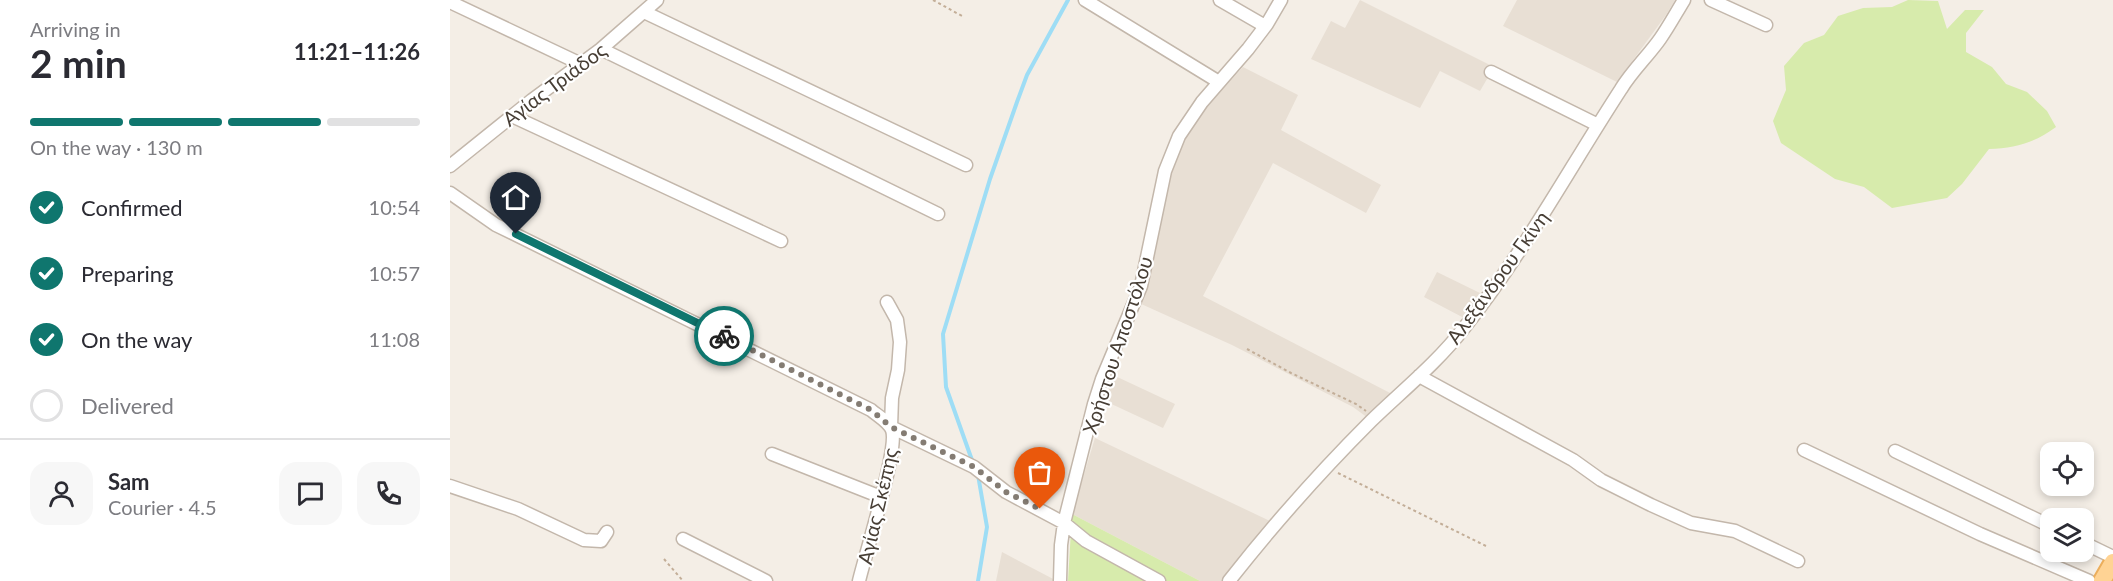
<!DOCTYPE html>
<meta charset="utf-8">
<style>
:root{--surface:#fff;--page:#f7f7f7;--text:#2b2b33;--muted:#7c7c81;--line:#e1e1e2;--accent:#0f766e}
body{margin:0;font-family:Lato,sans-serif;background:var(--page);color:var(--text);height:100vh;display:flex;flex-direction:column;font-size:22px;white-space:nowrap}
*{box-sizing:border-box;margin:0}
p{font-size:20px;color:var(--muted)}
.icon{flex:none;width:33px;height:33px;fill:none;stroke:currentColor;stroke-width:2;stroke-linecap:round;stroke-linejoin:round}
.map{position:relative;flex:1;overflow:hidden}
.panel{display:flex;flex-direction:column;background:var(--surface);width:450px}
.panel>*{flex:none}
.buttons{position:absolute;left:1590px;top:442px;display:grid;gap:12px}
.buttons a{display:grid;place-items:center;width:54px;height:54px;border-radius:12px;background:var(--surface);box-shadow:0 3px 9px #0003;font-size:30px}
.pin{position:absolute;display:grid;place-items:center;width:51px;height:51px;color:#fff;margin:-62px -26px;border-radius:50% 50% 50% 0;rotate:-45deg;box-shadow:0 0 6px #0007}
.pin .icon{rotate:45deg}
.courier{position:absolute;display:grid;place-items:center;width:60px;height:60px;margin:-30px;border:4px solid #0f766e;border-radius:50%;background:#fff;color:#222;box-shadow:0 2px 8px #0007}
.summary em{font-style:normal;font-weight:700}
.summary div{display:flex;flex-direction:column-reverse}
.summary{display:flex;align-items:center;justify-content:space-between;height:102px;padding:0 30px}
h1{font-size:39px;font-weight:700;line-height:45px}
.bar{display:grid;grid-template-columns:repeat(4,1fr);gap:9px 6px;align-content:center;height:72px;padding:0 30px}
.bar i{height:8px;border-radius:4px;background:var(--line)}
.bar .active{background:var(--accent)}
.bar p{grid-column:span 4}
.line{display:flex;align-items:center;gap:15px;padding:0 30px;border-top:2px solid var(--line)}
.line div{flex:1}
.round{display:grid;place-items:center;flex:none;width:63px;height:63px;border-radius:18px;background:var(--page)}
ol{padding:0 30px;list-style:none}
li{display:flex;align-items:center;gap:18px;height:66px}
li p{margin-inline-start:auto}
li .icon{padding:6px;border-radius:50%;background:var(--accent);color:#fff;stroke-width:4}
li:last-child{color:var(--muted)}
li i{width:33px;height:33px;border:3px solid var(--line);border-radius:50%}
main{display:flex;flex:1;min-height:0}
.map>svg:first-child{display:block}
.residential{fill:#e8dfd4}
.green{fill:#d7ebac}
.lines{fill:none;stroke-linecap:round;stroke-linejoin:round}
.stream{stroke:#9eddf5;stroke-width:4}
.minor-casing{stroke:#c3b7ab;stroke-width:15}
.major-casing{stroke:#ecae5c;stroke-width:20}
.path{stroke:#c3ae98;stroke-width:2;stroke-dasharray:3 3;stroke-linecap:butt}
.minor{stroke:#fff;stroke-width:12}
.major{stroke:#ffd394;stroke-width:16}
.done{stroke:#847c73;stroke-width:6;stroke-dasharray:0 10.8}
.route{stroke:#0f766e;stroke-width:8}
.labels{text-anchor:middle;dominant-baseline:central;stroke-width:4.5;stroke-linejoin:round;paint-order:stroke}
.street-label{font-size:20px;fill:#473e35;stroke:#fff}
</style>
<main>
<section class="panel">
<div class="summary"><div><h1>2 min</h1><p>Arriving in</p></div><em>11:21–11:26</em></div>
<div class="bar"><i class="active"></i><i class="active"></i><i class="active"></i><i></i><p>On the way · 130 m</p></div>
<ol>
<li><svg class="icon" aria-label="check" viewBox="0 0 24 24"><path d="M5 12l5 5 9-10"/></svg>Confirmed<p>10:54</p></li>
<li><svg class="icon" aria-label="check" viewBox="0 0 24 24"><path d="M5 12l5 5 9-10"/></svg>Preparing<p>10:57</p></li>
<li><svg class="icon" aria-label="check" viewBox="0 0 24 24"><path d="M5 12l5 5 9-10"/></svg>On the way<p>11:08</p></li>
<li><i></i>Delivered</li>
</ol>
<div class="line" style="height:108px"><a class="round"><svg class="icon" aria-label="person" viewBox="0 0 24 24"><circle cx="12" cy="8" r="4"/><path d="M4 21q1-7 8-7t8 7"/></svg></a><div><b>Sam</b><p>Courier · 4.5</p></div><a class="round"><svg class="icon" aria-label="chat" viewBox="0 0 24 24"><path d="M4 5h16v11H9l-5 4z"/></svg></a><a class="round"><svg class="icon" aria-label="phone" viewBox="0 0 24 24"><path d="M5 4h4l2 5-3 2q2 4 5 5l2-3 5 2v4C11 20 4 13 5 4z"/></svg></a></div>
</section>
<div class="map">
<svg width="1663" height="581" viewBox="0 0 1663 581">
<rect width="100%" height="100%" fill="#f4eee6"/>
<path class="residential" d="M910,0L1044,67L1030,91L990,71L970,108L861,59L881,21L895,28Z
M1067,0H1225L1216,15L1167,82L1053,26Z
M793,67L848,95L831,130L931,185L916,213L823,163L753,296L942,394L918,418L903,407L782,345L689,303L720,175L734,139L758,105Z
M987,272L1032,294L1014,318L974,297Z
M663,375L725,404L713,428L655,401Z
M645,438L820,521L772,581H750L622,514Z
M552,552L607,581H546Z"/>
<path class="green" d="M1458,0L1488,1L1497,29L1515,10H1534L1516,33V52L1542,67L1556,84L1577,92L1597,111L1606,127C1584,143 1566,148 1539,149L1512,184L1497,198L1442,208L1414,187L1385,179L1331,143L1323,121L1336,90L1334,66L1354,43L1374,35L1388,16L1413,8L1442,7Z
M622,514L750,581H618Z"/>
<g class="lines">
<path class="stream" d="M523,463L496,387L493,334L540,179L567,102L577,75L618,0
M528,581L537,527L528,475"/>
<defs>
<path id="minor" d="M635,0L769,82
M770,0L815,26
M1261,0L1316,25
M0,2L131,64
M194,12L516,165
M151,49L488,214
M1041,72L1148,125
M62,116L331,241
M0,166L82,100L151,49L207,0
M0,193L46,225L421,410C428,416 439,422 442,430C449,448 415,555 409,581
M437,302L447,320L450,342L448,370L442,398L441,427L524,467L556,492L614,523L636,541L709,581
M969,376L1123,460L1151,480L1201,505L1241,523L1285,531L1348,561
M1354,450L1530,534L1639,581
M1445,451L1600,526
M322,454L431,497
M0,486L68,509L134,540L151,541L157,532
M233,539L316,581
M1634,543L1663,557
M610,581L611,545L614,523L644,404L652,379L691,286L715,171L729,136L752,102L798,49L817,24L831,0
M779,581C823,525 870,472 921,421C952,391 987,363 1014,328C1073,254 1119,169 1171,89C1182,71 1198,56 1210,39C1219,26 1226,13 1234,0"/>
<path id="major" d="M1652,581L1663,562"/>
</defs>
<use href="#minor" class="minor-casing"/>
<use href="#major" class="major-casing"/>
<path class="path" d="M483,0L512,16
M797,349L841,373L906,404L916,411
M888,473L1036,546
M214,559L233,581"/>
<use href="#minor" class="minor"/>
<use href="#major" class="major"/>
</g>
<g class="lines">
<path class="done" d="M274,336L421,410L441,427L524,467L556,492L590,509"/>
<path class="route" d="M66,234L274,336"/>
</g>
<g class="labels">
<g class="street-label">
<text transform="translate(104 84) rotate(-37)">Αγίας Τριάδος</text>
<text transform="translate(1047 277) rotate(-54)">Αλεξάνδρου Γκίνη</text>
<text transform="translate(667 345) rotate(-72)">Χρήστου Αποστόλου</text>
<text transform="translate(427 506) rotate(-77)">Αγίας Σκέπης</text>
</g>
</g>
</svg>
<div class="buttons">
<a><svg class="icon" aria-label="locate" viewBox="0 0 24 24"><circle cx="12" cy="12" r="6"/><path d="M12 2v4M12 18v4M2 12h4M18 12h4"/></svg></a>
<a><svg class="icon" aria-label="layers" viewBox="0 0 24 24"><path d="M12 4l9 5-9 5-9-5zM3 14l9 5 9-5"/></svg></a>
</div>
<div class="pin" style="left:590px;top:509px;background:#ea580c"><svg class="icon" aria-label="bag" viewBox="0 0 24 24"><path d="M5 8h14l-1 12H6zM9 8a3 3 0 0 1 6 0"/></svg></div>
<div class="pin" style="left:66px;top:234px;background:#1f2937"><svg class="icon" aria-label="home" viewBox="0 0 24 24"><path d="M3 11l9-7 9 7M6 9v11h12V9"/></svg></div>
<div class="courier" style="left:274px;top:336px"><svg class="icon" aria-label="bike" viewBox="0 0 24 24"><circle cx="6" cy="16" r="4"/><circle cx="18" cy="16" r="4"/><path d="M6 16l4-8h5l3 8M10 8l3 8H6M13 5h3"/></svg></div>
</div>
</main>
